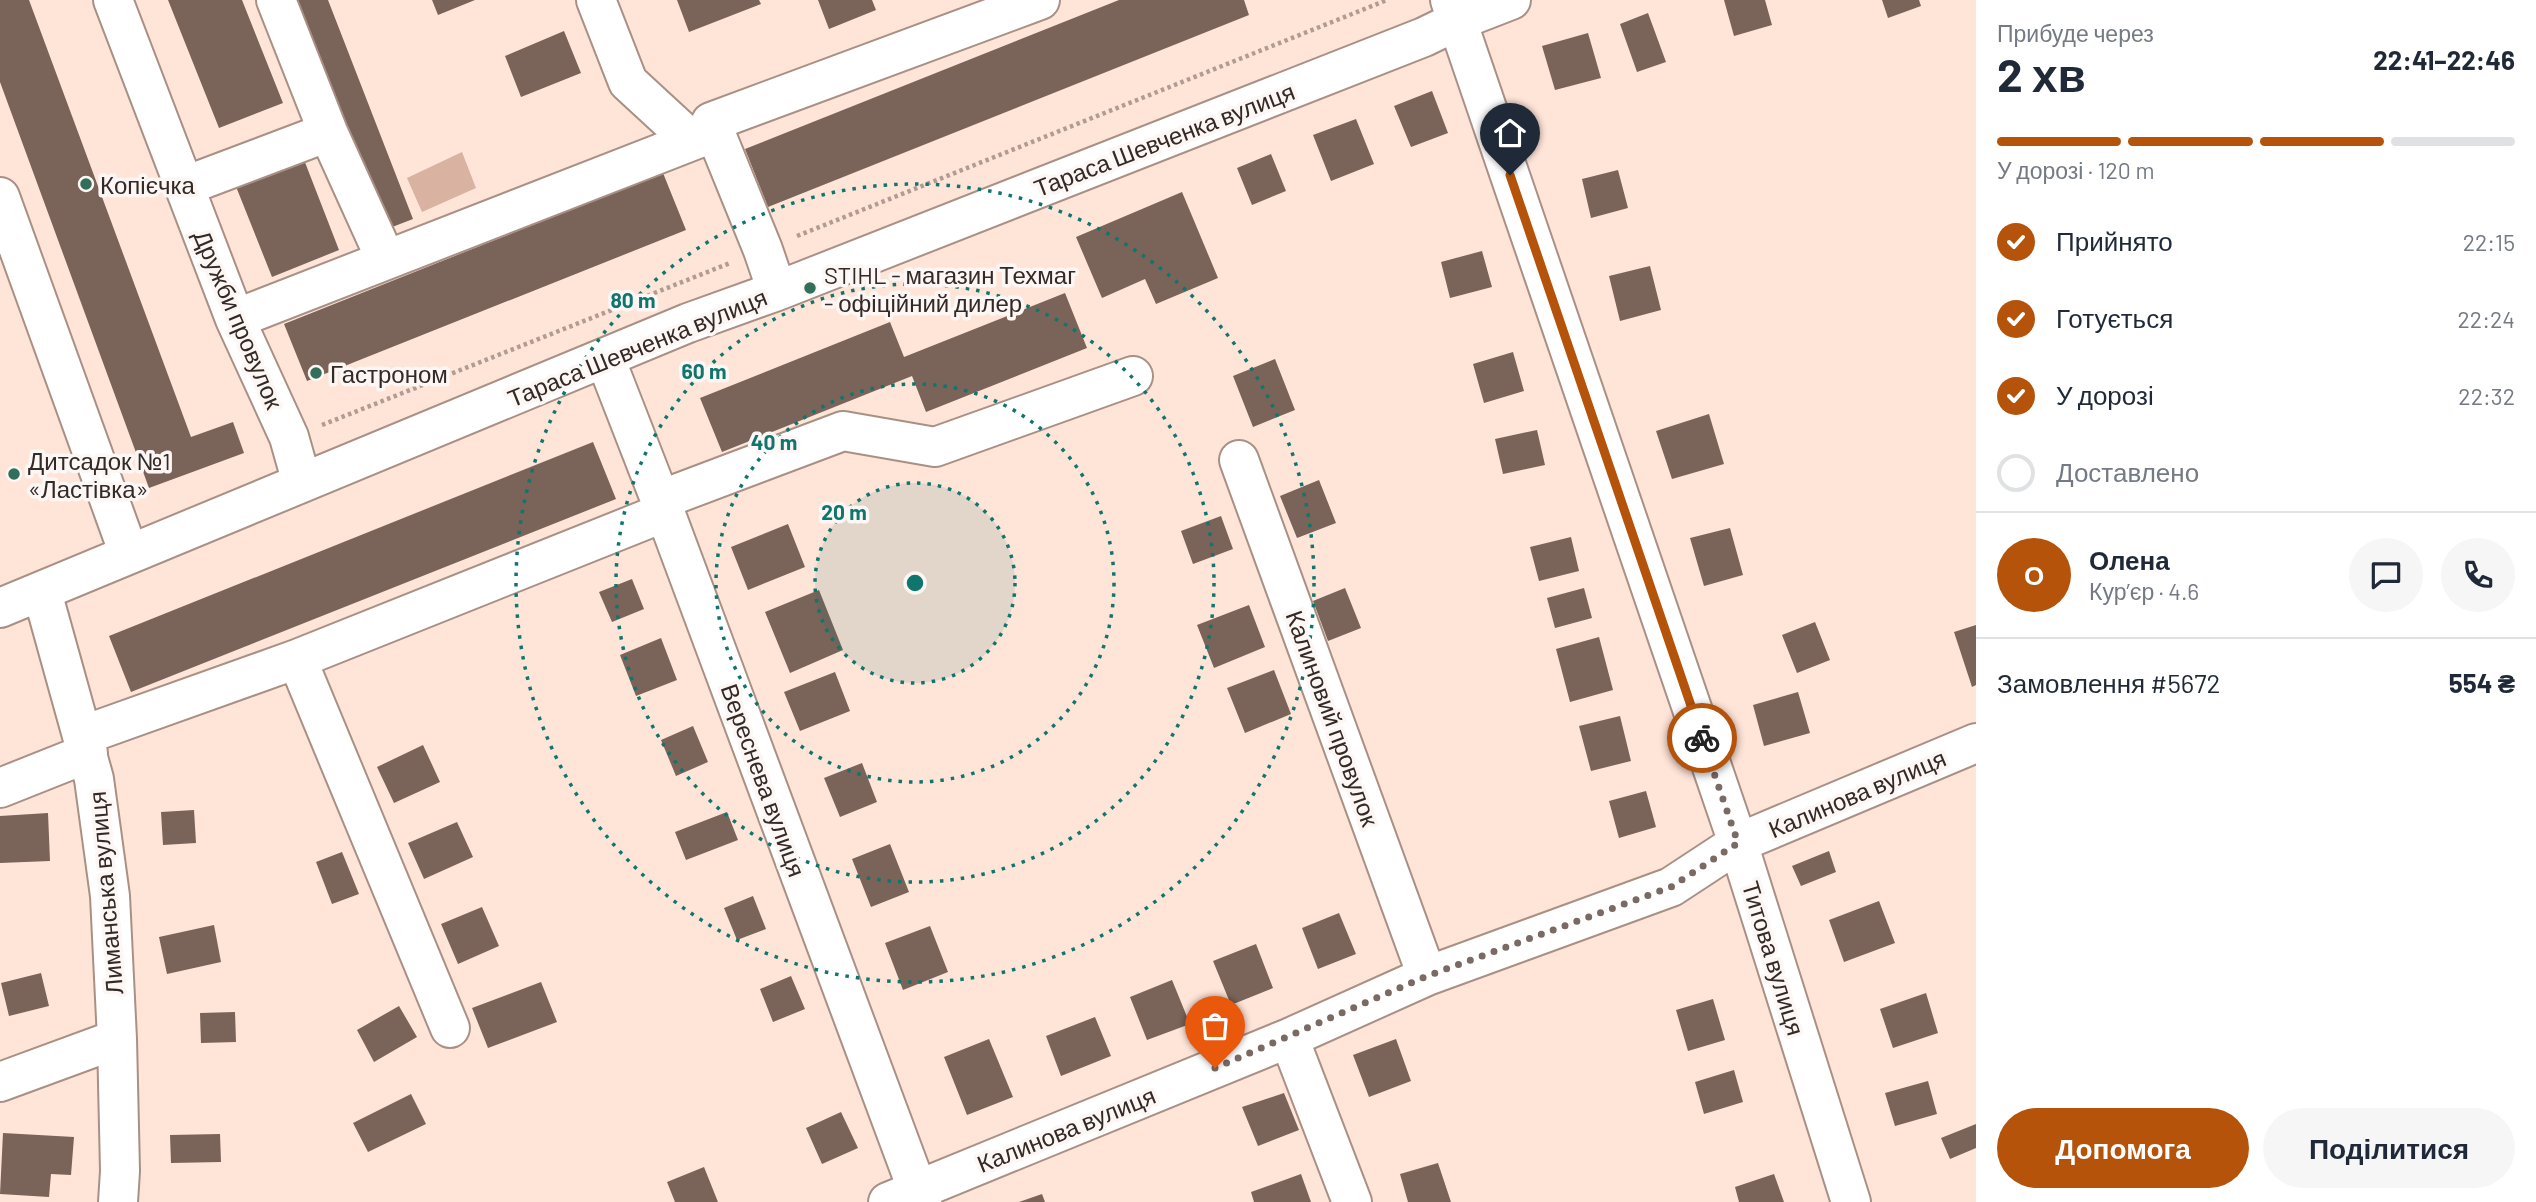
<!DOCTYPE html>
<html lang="uk">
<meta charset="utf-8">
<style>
:root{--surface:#fff;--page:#f6f6f7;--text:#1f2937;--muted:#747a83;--line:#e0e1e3;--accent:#b45309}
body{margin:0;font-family:Barlow,sans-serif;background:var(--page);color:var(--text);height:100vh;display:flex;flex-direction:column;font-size:26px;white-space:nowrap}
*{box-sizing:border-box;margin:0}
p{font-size:23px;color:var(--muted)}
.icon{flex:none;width:38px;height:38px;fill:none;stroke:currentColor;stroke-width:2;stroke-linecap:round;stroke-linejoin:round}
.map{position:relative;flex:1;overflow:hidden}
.details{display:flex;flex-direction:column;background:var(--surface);width:560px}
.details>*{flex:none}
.pin{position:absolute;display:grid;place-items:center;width:60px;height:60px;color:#fff;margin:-72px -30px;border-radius:50% 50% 50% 0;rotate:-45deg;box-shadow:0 0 7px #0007}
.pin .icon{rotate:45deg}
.courier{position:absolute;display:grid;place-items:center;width:70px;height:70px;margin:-35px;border:5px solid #b45309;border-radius:50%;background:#fff;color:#222;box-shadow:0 2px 9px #0007}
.overview em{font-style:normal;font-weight:700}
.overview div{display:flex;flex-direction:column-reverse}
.overview{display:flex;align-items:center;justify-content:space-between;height:119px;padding:0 21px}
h1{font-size:46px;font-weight:700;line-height:52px}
.bar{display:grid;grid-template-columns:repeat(4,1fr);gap:10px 7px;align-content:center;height:84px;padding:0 21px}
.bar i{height:9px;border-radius:5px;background:var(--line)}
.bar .selected{background:var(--accent)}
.bar p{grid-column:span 4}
.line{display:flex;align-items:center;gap:18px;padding:0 21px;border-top:2px solid var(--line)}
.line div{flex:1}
.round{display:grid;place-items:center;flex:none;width:74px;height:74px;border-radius:37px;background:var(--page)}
ol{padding:0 21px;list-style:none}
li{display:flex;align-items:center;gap:21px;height:77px}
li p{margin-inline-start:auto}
li .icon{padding:7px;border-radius:50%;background:var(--accent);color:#fff;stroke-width:4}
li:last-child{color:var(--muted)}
li i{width:38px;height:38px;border:4px solid var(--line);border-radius:50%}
.primary-button{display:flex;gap:14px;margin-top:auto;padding:14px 21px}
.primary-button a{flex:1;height:80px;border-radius:42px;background:var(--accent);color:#fff;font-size:28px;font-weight:700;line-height:80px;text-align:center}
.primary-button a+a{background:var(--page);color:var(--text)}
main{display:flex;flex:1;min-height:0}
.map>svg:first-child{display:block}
.green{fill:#d9b2a1}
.building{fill:#7a6359}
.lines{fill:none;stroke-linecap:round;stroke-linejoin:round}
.minor-casing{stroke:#a99085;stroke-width:42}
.path{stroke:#b19c93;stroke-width:4.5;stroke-dasharray:3.5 3.5;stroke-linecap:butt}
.minor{stroke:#fff;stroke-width:38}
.done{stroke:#7a6a64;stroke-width:7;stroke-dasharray:0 12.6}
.route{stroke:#b45309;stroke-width:9}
.ring{fill:none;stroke:#0f766e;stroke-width:3.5;stroke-dasharray:3.5 7}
.poi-dot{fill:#326f5a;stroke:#fcf6f4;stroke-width:2.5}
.labels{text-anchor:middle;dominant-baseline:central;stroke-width:7;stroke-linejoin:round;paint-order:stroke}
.street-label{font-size:24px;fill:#332925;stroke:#fcf6f4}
.poi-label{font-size:24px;fill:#332925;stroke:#fcf6f4;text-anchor:start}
.centre{fill:#0f766e;stroke:#fcf6f4;stroke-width:3.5}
.ring-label{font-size:21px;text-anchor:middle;font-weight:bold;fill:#0f766e;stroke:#fcf6f4;stroke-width:7;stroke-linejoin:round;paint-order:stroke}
</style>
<main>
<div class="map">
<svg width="1976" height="1202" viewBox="0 0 1976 1202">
<rect width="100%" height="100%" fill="#ffe4d8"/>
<path class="green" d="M462,152L476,188L422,212L407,178Z"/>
<path class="building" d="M0,0H29L191,437L233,422L244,453L149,488L0,82Z
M168,0H242L283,103L219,128Z
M296,0H328L413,219L387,229Z
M432,0H475L438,15Z
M677,0H759L761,4L689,32Z
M818,0H872L876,10L829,29Z
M1119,0H1244L1249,15L768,207L745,149Z
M1724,0H1765L1772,25L1734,36Z
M1882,0H1919L1921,6L1888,18Z
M1648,13L1666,62L1637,72L1620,24Z
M564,31L581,73L521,97L505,56Z
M1588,33L1601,78L1555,90L1542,46Z
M1432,91L1448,133L1411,147L1394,106Z
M1356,119L1374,164L1331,181L1313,135Z
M301,152L339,250L272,277L233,179Z
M1271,154L1286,191L1252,205L1237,168Z
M1618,170L1628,208L1591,218L1582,179Z
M663,173L686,230L307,381L284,324Z
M1182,192L1218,278L1156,304L1145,279L1102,298L1076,237Z
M1482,251L1492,287L1450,298L1441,262Z
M1650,266L1661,310L1620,321L1609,276Z
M1065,293L1087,348L926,412L912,376L722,452L700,398L890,322L904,357Z
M1513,352L1524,391L1484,403L1473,364Z
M1275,359L1295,410L1253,427L1233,376Z
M1709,414L1724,464L1672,479L1656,431Z
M1537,430L1545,465L1503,474L1495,439Z
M593,442L616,499L131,692L109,636Z
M1319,480L1336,523L1297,538L1280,496Z
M1221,516L1233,549L1193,564L1181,531Z
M788,524L805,567L748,590L731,547Z
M1730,528L1743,575L1704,586L1690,538Z
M1571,537L1579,571L1539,581L1530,547Z
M632,579L644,609L612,622L599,592Z
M1345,588L1361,628L1328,641L1313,601Z
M1584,588L1592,618L1555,628L1547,598Z
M819,590L843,650L790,673L765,612Z
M1249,605L1265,647L1214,668L1197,625Z
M1815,622L1830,660L1797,673L1782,635Z
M1976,625V685L1972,687L1954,632Z
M1599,637L1613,690L1570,702L1556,649Z
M661,638L677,680L636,696L620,655Z
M1274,670L1291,714L1245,733L1227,688Z
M835,672L850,711L800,731L784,692Z
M1798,692L1810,733L1764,746L1753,705Z
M1620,716L1631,761L1591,771L1579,726Z
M693,726L708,762L676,776L661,740Z
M423,745L440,782L394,803L377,767Z
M862,763L877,802L840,817L824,778Z
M1646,791L1656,827L1619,838L1609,801Z
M194,810L196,843L163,845L161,812Z
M727,812L738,840L686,860L675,832Z
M48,813L50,861L0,863V816Z
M457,822L473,857L424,879L408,843Z
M890,844L909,892L871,907L852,859Z
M1829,851L1836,872L1801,886L1792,866Z
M342,852L359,894L332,904L316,862Z
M753,896L766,929L737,940L724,908Z
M1879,901L1895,943L1844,962L1829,920Z
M482,907L499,946L458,964L441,924Z
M1339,913L1356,954L1318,969L1302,928Z
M214,925L221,962L167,974L159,937Z
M930,926L948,972L903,990L885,943Z
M1256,944L1273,988L1231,1005L1213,961Z
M41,973L49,1006L9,1016L1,983Z
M791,976L805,1009L773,1022L760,989Z
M1172,980L1190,1024L1147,1040L1130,997Z
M541,982L557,1022L488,1048L472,1008Z
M1926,993L1938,1033L1893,1048L1880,1009Z
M1713,999L1725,1040L1688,1051L1676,1010Z
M399,1006L417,1037L374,1062L357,1030Z
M235,1012L236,1042L201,1043L200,1013Z
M1095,1017L1111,1056L1061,1076L1046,1036Z
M989,1039L1013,1097L967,1115L944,1057Z
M1396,1039L1411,1081L1369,1097L1353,1055Z
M1734,1070L1743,1102L1704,1114L1695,1082Z
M1928,1081L1937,1114L1895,1126L1885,1093Z
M1284,1093L1299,1130L1258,1146L1242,1107Z
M411,1094L426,1124L368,1152L353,1123Z
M841,1112L858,1148L822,1164L806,1128Z
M1976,1124V1148L1950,1159L1941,1138Z
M3,1133L74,1137L71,1175L51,1174L49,1197L0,1194Z
M220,1134L221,1162L171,1163L170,1135Z
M1438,1163L1451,1202H1408L1400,1174Z
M704,1167L718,1202H675L667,1182Z
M1301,1174L1311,1202H1254L1251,1192Z
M1774,1174L1784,1202H1739L1735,1187Z
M1042,1194L1045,1202H1019Z"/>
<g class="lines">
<defs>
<path id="minor" d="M113,0L235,319L289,437L302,483
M276,0L328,132L386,260
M596,0L628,82L692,141
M1450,0L1738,843L1851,1202
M185,186L328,132
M0,197L129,554
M777,291L763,250L711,122L1040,0
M235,319L715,132
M605,358L665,512L922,1202
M1239,460L1427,976
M660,500L843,431L935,447L1133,376
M42,592L94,779L110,896L117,1039L120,1171L118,1202
M0,608L688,323L777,291L1424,37L1457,21L1511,0
M297,659L450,1028
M84,735L297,659L665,512
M0,788L88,753
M1289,1038L1352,1202
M0,1082L117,1039
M888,1202L1289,1038L1427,976L1671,887L1738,843L1976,743"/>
</defs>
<use href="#minor" class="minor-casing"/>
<path class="path" d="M797,236L1387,0
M322,425L730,263"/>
<use href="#minor" class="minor"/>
</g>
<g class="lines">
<path class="done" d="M1215,1068L1427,976L1671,887L1738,843L1702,738"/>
<path class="route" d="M1510,175L1702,738"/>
</g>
<circle cx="915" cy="583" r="100" fill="#0f766e" fill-opacity=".12"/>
<g class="ring">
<circle cx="915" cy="583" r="100"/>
<circle cx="915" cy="583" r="199"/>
<circle cx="915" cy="583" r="299"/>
<circle cx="915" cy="583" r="399"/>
</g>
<g class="poi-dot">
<circle cx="86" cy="184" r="7"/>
<circle cx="810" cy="288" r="7"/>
<circle cx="316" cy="373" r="7"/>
<circle cx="14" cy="474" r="7"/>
</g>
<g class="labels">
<g class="street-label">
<text transform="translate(1164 139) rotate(-21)">Тараса Шевченка вулиця</text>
<text transform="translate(239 319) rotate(67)">Дружби провулок</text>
<text transform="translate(637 347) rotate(-22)">Тараса Шевченка вулиця</text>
<text transform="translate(1333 718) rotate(70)">Калиновий провулок</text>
<text transform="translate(764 780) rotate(70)">Вереснева вулиця</text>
<text transform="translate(1857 793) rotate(-23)">Калинова вулиця</text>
<text transform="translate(105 893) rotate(-95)">Лиманська вулиця</text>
<text transform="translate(1774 958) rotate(73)">Титова вулиця</text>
<text transform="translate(1066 1129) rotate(-22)">Калинова вулиця</text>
</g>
<g class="poi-label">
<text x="100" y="184">Копієчка</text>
<text x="824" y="274">STIHL - магазин Техмаг<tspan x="824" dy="28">- офіційний дилер</tspan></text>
<text x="330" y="373">Гастроном</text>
<text x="28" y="460">Дитсадок №1<tspan x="28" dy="28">«Ластівка»</tspan></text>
</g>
</g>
<circle cx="915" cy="583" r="10" class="centre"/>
<g class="ring-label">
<text x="633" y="308">80 m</text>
<text x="704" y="379">60 m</text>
<text x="774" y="450">40 m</text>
<text x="844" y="520">20 m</text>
</g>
</svg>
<div class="pin" style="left:1215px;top:1068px;background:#ea580c"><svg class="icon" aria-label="bag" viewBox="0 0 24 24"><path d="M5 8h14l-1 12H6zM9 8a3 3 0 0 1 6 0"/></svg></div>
<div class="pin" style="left:1510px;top:175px;background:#1f2937"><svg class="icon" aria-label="home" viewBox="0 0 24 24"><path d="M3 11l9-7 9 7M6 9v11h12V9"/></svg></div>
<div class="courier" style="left:1702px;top:738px"><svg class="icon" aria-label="bike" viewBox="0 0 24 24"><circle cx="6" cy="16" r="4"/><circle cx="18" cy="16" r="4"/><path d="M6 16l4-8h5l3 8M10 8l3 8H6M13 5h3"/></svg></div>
</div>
<section class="details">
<div class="overview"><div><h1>2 хв</h1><p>Прибуде через</p></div><em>22:41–22:46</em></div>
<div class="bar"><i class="selected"></i><i class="selected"></i><i class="selected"></i><i></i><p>У дорозі · 120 m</p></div>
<ol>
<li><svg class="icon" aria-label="check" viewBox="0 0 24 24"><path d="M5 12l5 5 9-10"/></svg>Прийнято<p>22:15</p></li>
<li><svg class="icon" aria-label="check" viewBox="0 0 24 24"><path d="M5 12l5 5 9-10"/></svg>Готується<p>22:24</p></li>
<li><svg class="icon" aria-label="check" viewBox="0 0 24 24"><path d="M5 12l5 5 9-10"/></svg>У дорозі<p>22:32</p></li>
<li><i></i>Доставлено</li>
</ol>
<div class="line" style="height:126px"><b class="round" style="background:var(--accent);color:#fff">О</b><div><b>Олена</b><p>Кур’єр · 4.6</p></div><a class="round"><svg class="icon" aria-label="chat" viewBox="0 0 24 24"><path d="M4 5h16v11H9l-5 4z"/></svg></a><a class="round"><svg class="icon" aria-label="phone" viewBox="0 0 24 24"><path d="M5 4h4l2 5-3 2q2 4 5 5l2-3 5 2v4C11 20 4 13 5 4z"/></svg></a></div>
<div class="line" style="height:91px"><div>Замовлення #5672</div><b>554 ₴</b></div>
<div class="primary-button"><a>Допомога</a><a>Поділитися</a></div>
</section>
</main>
